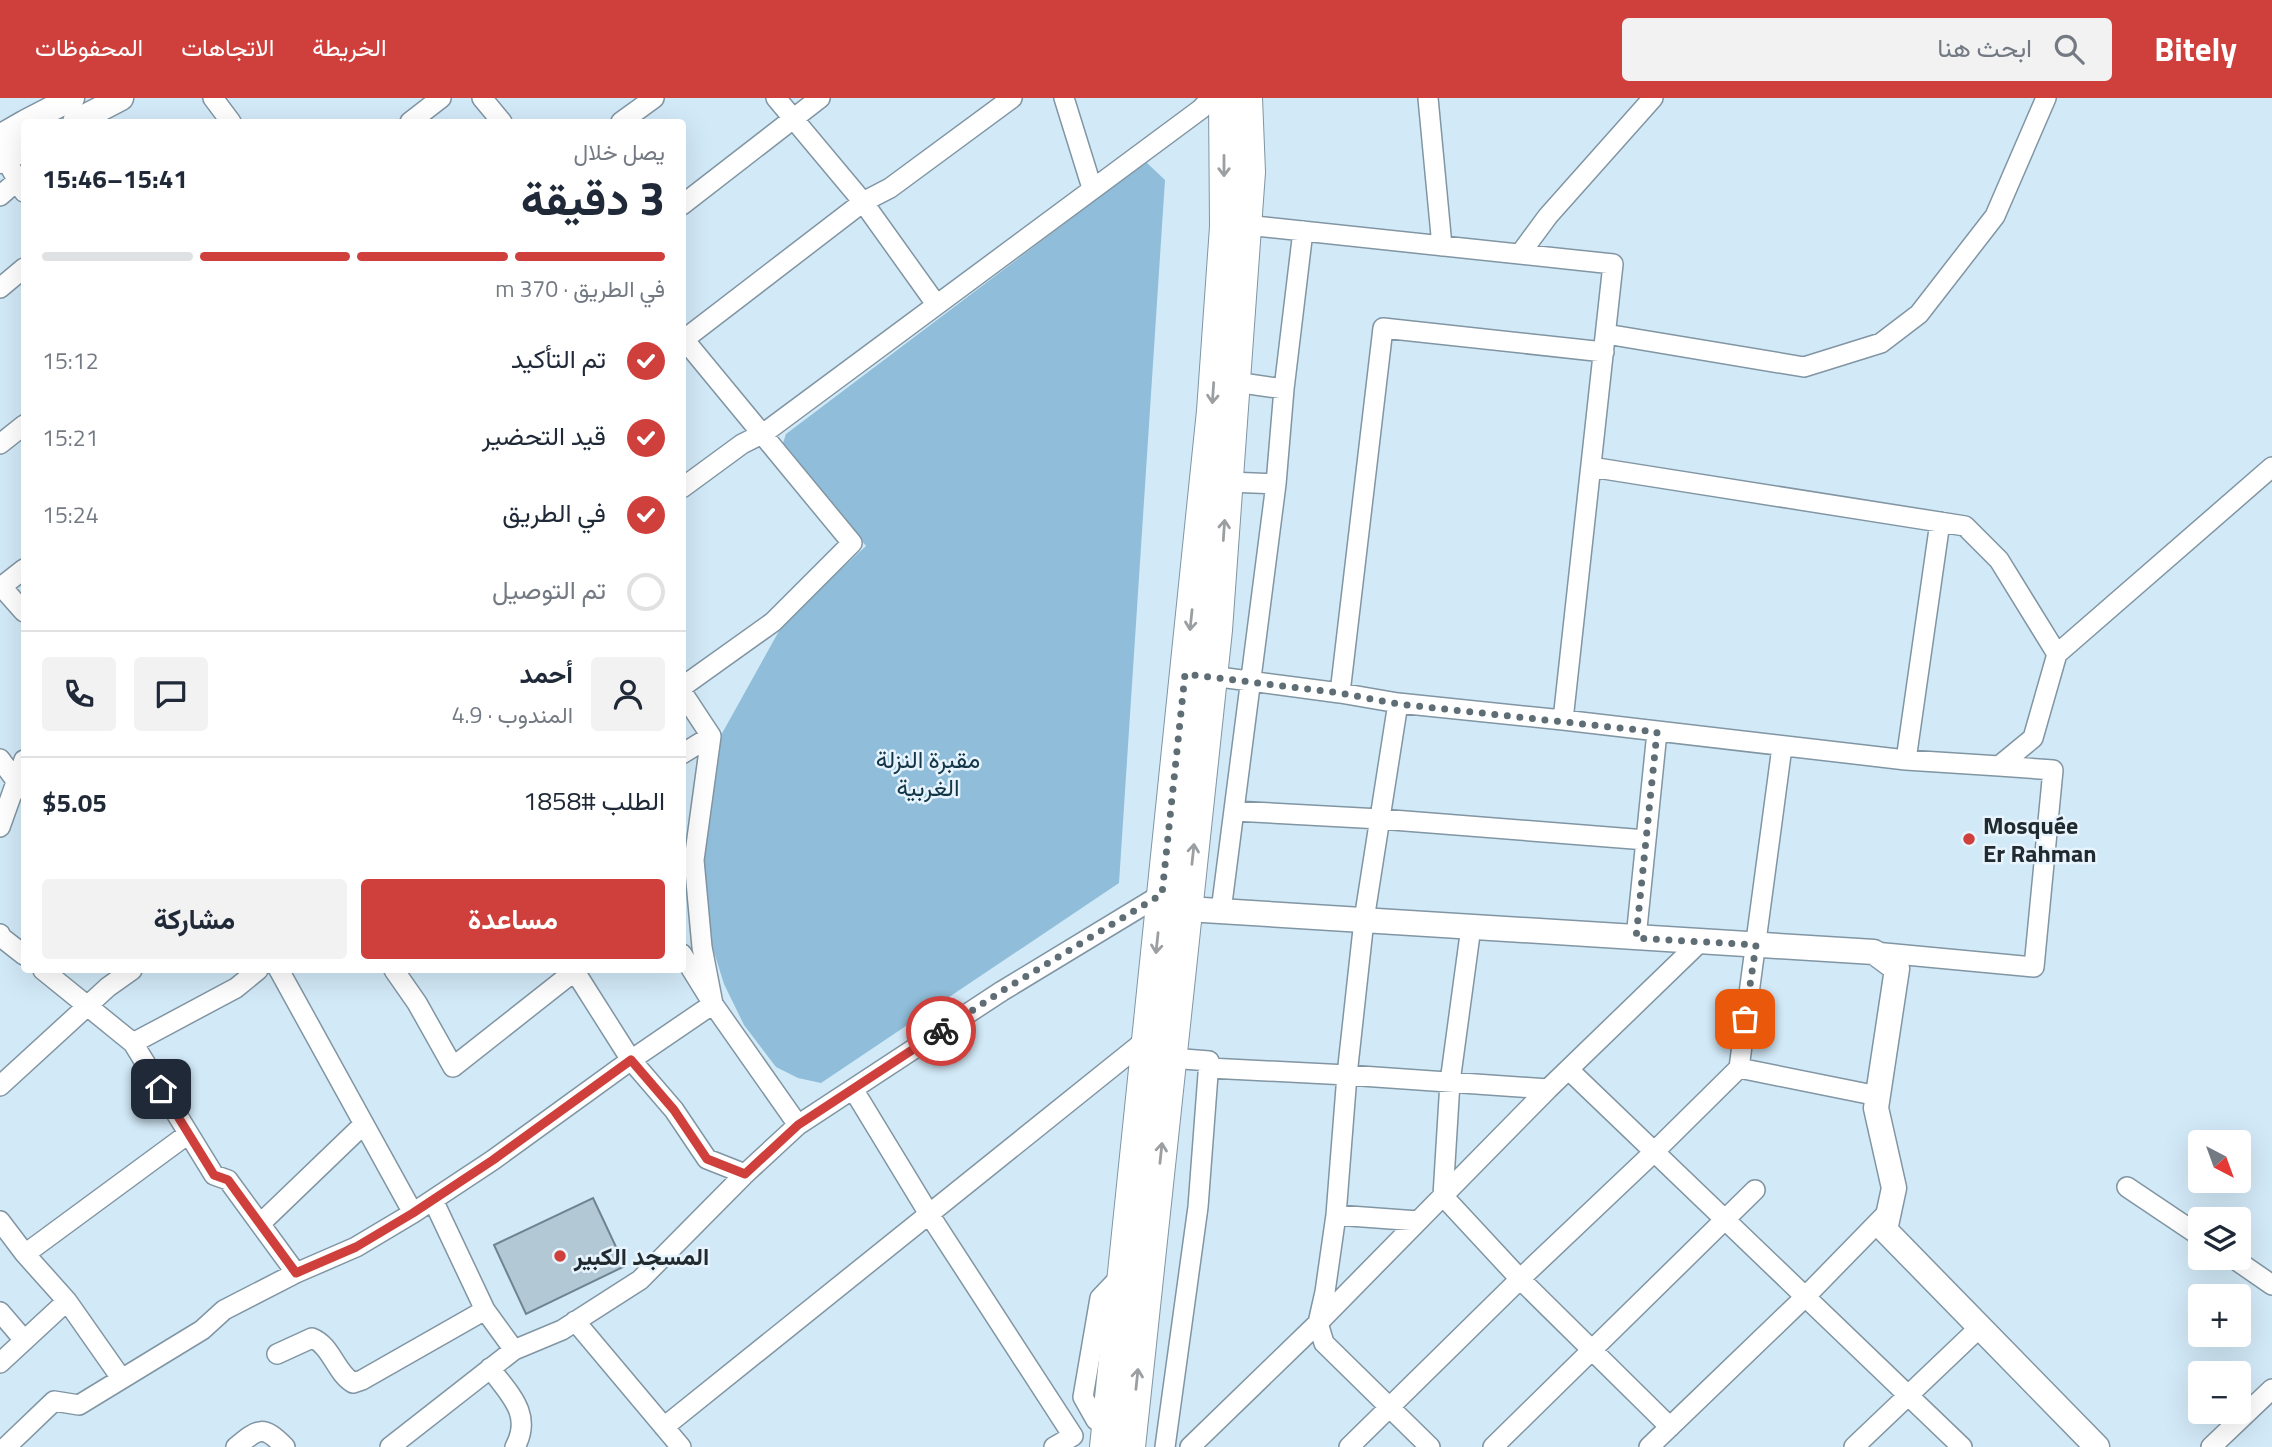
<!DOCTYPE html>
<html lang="ar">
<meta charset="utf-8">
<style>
:root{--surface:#fff;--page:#f2f2f3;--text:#1f2937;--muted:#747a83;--line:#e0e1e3;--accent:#cf403d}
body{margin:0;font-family:"Titillium Web",Vazirmatn,sans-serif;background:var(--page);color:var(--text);direction:rtl;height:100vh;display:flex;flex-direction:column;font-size:26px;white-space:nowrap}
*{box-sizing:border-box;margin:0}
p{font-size:23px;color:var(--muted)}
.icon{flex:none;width:38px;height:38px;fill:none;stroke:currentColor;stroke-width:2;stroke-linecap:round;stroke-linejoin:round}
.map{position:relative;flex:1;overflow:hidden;direction:ltr}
.side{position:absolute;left:21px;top:21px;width:665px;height:854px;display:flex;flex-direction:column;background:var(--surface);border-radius:7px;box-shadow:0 7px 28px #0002;direction:rtl}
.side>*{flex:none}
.needle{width:46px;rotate:139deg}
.buttons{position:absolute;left:2188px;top:1032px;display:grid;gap:14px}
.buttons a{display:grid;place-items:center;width:63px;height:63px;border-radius:7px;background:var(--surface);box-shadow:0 7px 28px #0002;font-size:35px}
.pin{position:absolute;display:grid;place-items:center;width:60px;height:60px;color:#fff;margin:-30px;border-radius:14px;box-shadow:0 4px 10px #0006}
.courier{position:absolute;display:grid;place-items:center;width:70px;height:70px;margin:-35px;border:5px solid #cf403d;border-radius:50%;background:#fff;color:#222;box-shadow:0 2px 9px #0007}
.head em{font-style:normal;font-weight:700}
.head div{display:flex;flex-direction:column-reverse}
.head{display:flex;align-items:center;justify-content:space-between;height:119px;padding:0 21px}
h1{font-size:46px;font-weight:700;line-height:52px}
.bar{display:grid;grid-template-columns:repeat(4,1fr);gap:10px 7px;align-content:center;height:84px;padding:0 21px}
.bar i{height:9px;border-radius:5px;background:var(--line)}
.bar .on{background:var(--accent)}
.bar p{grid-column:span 4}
.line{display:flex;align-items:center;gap:18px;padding:0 21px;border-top:2px solid var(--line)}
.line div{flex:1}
.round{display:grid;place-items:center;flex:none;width:74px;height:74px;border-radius:7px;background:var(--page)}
ol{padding:0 21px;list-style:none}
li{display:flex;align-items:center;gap:21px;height:77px}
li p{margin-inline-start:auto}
li .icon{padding:7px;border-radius:50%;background:var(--accent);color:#fff;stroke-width:4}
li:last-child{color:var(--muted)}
li i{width:38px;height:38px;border:4px solid var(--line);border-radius:50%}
.action{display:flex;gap:14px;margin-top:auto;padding:14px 21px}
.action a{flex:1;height:80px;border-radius:7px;background:var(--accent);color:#fff;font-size:28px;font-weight:700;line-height:80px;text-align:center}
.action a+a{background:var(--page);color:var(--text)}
header{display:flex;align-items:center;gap:42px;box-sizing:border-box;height:98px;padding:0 35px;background:var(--accent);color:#fff}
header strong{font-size:33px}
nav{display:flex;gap:38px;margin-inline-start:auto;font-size:24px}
.search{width:490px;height:63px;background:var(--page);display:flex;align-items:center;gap:18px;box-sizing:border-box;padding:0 24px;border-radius:7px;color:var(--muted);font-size:26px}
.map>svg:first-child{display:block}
.green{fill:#90bdd9}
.building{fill:#b2c8d5;stroke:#6f8390;stroke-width:2}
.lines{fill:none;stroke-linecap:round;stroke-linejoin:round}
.minor-casing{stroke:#8195a3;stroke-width:22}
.tertiary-casing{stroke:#8195a3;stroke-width:27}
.primary-casing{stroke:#8195a3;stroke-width:32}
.minor{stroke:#fff;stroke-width:19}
.tertiary{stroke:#fff;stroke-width:24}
.primary{stroke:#fff;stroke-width:30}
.oneway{stroke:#9b9fa1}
.done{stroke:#5f6d75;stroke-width:7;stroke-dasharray:0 12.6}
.route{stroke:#cf403d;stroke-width:9}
.poi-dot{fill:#cf403d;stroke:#e7f4fd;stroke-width:2.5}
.labels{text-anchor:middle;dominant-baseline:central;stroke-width:5;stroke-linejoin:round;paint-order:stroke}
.park-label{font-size:24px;fill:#123547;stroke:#e7f4fd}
.poi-label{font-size:24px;font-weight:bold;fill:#212a2f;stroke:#e7f4fd;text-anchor:start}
</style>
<header>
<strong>Bitely</strong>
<div class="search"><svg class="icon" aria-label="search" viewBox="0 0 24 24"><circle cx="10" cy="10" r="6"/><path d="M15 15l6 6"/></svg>ابحث هنا</div>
<nav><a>الخريطة</a><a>الاتجاهات</a><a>المحفوظات</a></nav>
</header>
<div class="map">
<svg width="2272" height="1349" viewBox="0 0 2272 1349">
<rect width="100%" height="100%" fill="#d2e9f7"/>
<path class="green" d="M1146,64L1165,82L1119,785L821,985L798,980L776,969L744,927L724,886L709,838L703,770L710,657L784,524L866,448L783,345L786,336Z"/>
<path class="building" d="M593,1100L625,1168L526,1216L494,1147Z"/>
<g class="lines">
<defs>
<path id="minor" d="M213,0L231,24
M482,0L502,24
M776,0L863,104L936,206
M1064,0L1092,90
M1428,0L1442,148
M410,24L441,0
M621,24L654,0
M0,51L24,94
M0,98L17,83
M682,107L820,0
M1246,127L1613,166L1563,622
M1520,156L1548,118L1653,0
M0,190L24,170
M1606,236L1804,269L1881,245L1919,216L1995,118L2046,0
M682,239L852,445L773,524L682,589
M682,243L863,104L890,90L1012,0
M1235,284L1284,291
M0,346L24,327
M1591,369L1965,428L1999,462L2057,556
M1228,384L1276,386
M682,390L742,346L764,335L1201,11L1211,0
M0,487L24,514
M1,489L24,471
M1204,577L1340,595L1398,605L1563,622L1906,662L1999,668L2033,640L2057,556L2272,369
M1340,595L1383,230L1604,254
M1398,605L1364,822L1347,977L1336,1117L1325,1194L1318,1225L1324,1245L1430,1349
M682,656L711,638
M0,661L22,691
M1906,662L1940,424
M1234,713L1380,721L1646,742
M0,729L24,662
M1221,813L1276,386L1284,291L1303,133
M1471,829L1450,984L1443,1098L1520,1181L1670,1329
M0,836L1,839L24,857
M1636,840L1657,634
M1874,854L2034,869L2053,672L1999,668
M682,856L713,906L798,1027
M43,872L133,945L214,1077L228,1082L296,1175
M279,872L413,1115
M394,872L417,905L453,969L576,872
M574,872L631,962L674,1012L707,1061L745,1076
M133,945L236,890L258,872
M1209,970L1347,977L1548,991
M1739,970L1878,998
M1569,972L1962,1349
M0,988L108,889L132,872
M853,991L929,1116L1073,1338L1054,1349
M2127,1089L2200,1138
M433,1102L485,1212L514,1252L562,1232L640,1182L745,1076L798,1027L1002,893L1162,796
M1336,1117L1418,1123
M0,1123L25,1156L67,1203L121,1280
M260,1126L364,1026
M25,1156L188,1036
M2233,1160L2272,1187
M0,1214L24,1242
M575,1223L681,1349
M277,1256L312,1240C332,1248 335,1274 353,1285L362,1282L485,1212
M0,1265L67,1203
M490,1270C509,1296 533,1316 515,1349
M664,1329L1147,941
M1107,1329L1096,1322L1083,1299L1100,1200L1123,1176
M6,1349L54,1303L79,1307L202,1232L224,1212L296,1175L356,1149L413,1115L493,1062L631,962L713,906L702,849L694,762L711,638L682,594
M236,1349C259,1330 263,1327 285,1349
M390,1349L514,1252
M1165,1349L1198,1109L1209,963L1171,960
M1190,1349L1318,1225L1548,991L1700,844
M1349,1349L1520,1181L1654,1054L1739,970L1782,649
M1493,1349L1755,1092
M1649,1349L1805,1199L1889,1113
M1854,1349L1980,1229
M2211,1349L2272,1291"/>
<path id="tertiary" d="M26,24L72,0
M75,24L121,0
M0,39L24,25
M0,63L24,51
M1187,811L1874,854L1897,871L1876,1010L1894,1090L1885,1132L2097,1349"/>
<path id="primary" d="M1105,1349L1212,313L1225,129L1224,0
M1130,1349L1217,532L1250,74L1247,0"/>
</defs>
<use href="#minor" class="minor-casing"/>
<use href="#tertiary" class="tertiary-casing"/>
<use href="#primary" class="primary-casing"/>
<use href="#minor" class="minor"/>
<use href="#tertiary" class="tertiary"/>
<use href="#primary" class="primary"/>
</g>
<defs><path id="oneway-shaft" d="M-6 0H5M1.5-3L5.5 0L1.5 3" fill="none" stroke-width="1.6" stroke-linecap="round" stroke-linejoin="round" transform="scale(1.75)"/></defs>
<g class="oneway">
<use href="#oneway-shaft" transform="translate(1224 68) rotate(90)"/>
<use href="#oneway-shaft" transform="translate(1213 295) rotate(94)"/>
<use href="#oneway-shaft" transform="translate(1224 432) rotate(-86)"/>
<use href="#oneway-shaft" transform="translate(1191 522) rotate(96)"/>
<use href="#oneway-shaft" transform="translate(1193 756) rotate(-84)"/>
<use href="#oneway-shaft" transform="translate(1157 845) rotate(96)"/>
<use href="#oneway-shaft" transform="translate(1161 1055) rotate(-84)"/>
<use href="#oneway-shaft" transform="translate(1137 1281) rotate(-84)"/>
</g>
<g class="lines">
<path class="done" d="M941,933L1002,893L1162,796L1185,576L1340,595L1398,606L1657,634L1636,840L1756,847L1745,921"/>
<path class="route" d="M161,991L214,1077L228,1082L296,1175L356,1149L413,1115L493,1062L631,962L674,1012L707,1061L745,1076L798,1027L941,933"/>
</g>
<g class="poi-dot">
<circle cx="1969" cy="741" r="7"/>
<circle cx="560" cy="1158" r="7"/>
</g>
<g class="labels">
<g class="park-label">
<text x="928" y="661">مقبرة النزلة<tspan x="928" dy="28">الغربية</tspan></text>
</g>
<g class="poi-label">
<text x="1983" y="727">Mosquée<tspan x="1983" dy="28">Er Rahman</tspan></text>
<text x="574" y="1158">المسجد الكبير</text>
</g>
</g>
</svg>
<div class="buttons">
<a><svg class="needle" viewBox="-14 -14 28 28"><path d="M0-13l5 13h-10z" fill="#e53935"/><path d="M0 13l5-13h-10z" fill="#747a83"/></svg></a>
<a><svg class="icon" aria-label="layers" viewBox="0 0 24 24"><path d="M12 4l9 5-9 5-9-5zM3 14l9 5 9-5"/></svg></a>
<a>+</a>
<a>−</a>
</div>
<div class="pin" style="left:1745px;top:921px;background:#ea580c"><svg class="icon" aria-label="bag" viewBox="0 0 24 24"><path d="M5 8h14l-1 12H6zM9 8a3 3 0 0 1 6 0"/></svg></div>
<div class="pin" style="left:161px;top:991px;background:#1f2937"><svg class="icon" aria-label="home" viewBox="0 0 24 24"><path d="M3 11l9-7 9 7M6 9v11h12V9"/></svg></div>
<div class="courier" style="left:941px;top:933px"><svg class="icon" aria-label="bike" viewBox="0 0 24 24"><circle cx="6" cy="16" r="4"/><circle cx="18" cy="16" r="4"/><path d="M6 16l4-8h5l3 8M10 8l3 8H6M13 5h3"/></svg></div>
<section class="side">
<div class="head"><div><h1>3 دقيقة</h1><p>يصل خلال</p></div><em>15:41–15:46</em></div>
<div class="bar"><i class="on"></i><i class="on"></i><i class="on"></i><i></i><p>في الطريق · 370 m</p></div>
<ol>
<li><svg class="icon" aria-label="check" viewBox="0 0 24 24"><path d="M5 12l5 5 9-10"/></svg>تم التأكيد<p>15:12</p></li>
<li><svg class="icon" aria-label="check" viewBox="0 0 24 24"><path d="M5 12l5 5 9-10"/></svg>قيد التحضير<p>15:21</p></li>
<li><svg class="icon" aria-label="check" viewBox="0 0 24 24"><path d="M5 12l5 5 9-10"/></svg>في الطريق<p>15:24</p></li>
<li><i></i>تم التوصيل</li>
</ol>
<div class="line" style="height:126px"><a class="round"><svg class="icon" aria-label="person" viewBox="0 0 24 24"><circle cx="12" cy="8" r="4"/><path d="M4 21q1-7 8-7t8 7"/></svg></a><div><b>أحمد</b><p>المندوب · 4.9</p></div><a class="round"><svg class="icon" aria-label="chat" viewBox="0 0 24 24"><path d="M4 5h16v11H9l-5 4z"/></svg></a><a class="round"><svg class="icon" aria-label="phone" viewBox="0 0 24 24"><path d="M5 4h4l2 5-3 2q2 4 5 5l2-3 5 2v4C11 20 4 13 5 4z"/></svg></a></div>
<div class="line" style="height:91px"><div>الطلب #1858</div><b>$5.05</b></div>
<div class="action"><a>مساعدة</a><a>مشاركة</a></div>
</section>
</div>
